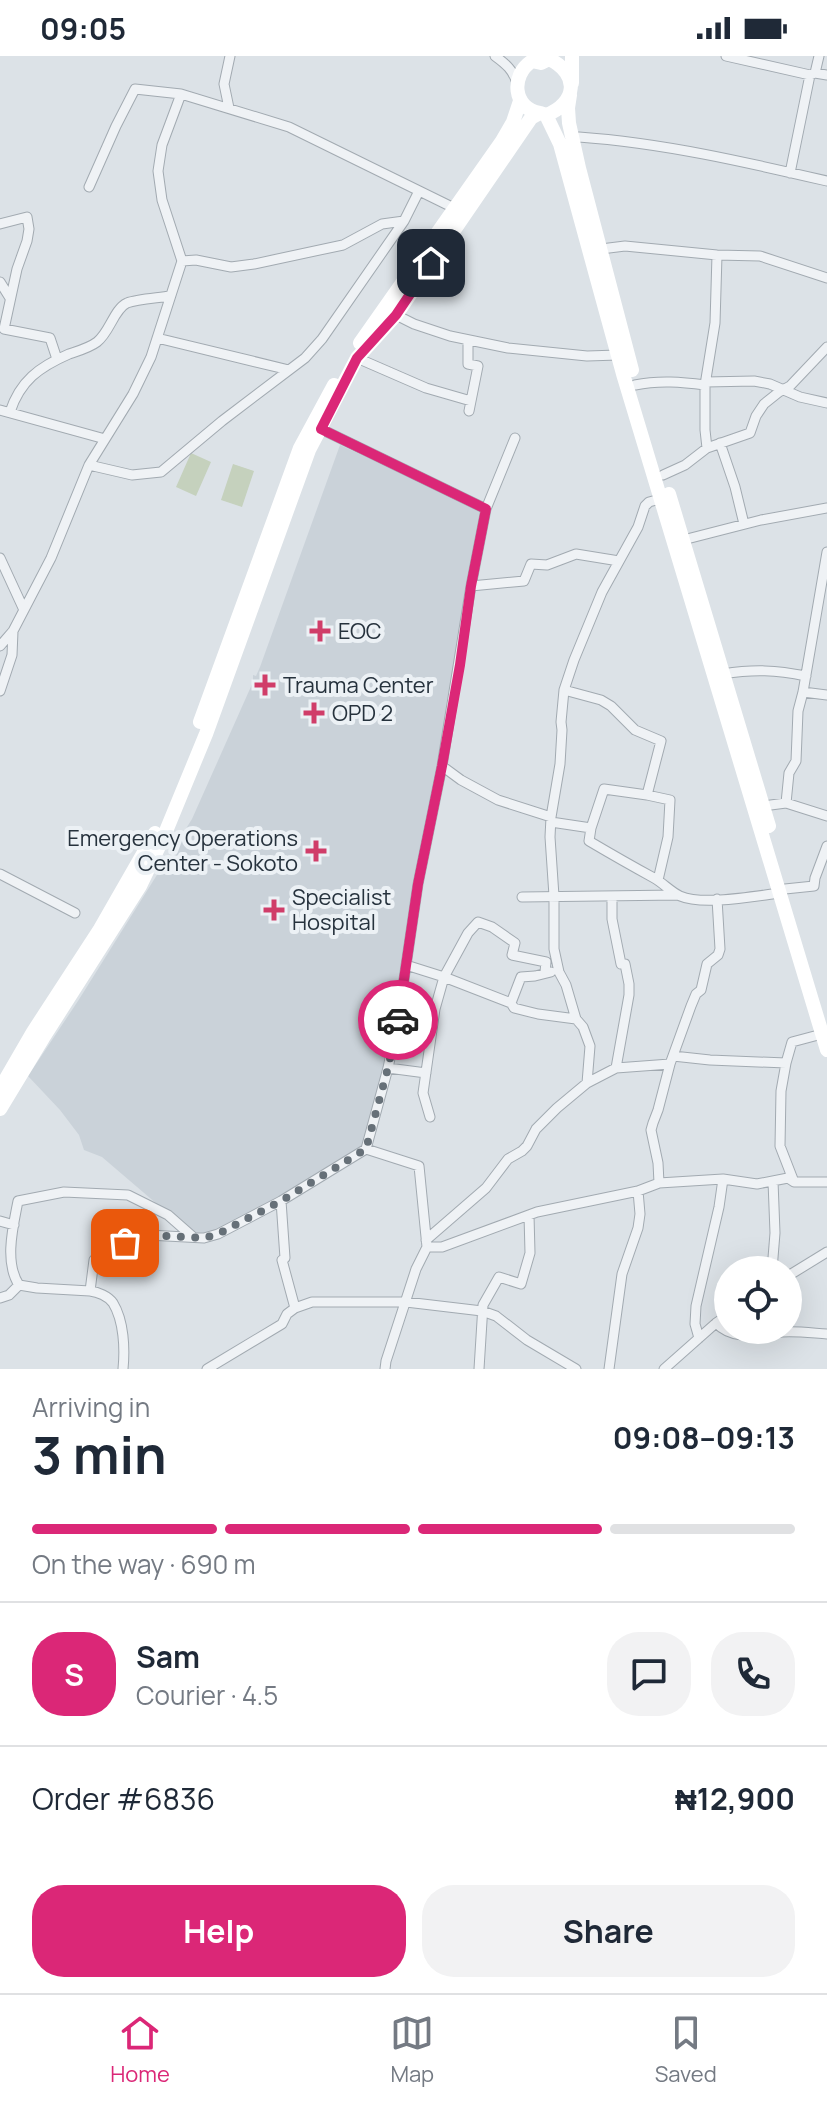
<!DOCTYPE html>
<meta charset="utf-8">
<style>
:root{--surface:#fff;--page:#f2f2f3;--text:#1f2937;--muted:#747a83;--line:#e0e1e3;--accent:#db2777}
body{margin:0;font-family:Manrope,sans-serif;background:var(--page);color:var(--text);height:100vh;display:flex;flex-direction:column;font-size:30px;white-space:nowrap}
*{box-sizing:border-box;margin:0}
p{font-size:26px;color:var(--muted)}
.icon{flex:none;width:44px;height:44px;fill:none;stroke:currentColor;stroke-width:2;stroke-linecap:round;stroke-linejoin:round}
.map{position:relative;height:1313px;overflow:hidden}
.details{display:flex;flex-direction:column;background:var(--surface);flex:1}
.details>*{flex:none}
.fabs{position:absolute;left:714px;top:1200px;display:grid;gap:16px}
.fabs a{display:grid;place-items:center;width:88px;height:88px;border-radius:50%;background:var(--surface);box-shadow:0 8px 32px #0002;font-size:40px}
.pin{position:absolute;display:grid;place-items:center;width:68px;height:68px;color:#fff;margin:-34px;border-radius:16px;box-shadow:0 4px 12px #0006}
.courier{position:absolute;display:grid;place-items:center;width:80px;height:80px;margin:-40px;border:6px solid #db2777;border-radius:50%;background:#fff;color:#222;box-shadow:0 2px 10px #0007}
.summary em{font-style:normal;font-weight:700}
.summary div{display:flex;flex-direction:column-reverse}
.summary{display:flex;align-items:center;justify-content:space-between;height:136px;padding:0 32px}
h1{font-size:52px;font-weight:700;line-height:60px}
.bar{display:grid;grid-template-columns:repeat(4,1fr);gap:12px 8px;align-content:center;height:96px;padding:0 32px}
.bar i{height:10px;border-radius:6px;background:var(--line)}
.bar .current{background:var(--accent)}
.bar p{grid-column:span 4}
.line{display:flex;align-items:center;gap:20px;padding:0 32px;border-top:2px solid var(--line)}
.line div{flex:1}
.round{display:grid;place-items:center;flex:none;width:84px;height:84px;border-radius:32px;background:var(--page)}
.cta{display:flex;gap:16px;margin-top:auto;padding:16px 32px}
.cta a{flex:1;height:92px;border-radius:32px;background:var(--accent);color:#fff;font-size:32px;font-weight:700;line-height:92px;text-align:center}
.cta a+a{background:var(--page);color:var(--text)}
.status{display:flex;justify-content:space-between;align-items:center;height:56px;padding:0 40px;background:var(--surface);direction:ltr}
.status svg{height:22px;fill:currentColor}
.menu{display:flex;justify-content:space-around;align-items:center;height:112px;border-top:2px solid var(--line);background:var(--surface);font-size:22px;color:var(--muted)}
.menu a{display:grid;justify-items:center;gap:4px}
.menu .current{color:var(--accent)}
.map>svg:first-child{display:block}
.built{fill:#cad2d9}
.green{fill:#c5d1bd}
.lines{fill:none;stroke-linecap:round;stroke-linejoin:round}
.minor-casing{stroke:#a2aab1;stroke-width:11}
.minor{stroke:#eff2f5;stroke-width:9}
.secondary{stroke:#fff;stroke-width:14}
.done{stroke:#667078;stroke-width:8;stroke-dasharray:0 14.4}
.route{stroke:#db2777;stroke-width:10}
.poi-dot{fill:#d03d69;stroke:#ecf1f5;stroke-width:3}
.labels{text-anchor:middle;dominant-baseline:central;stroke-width:8;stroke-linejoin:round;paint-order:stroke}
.poi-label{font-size:22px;fill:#26323d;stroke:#ecf1f5;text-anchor:start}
</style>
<div class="status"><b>09:05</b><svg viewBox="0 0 49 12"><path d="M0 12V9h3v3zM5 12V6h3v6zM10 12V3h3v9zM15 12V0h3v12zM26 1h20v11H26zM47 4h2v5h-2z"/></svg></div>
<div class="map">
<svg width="827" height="1313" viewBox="0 0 827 1313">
<rect width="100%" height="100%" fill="#dce2e7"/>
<path class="built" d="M340,389L485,456L370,1086L292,1135L209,1180L192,1178L102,1101L84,1094L79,1079L60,1054L28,1020L78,945L192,763L253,626V619L256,620L260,611Z"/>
<path class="green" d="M191,397L211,406L196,440L176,431Z
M233,408L254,415L242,451L221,444Z"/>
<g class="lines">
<defs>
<path id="minor" d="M495,0C506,8 513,14 517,27
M726,0L810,19L815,17L827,19
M815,17L819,0
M229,52L224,28L230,0
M571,84L579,81C663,87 745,106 827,125
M790,117L810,19
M89,131L116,70L135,33L181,38L289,71L454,152
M0,168L27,161L29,173L27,185L17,213L4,273L50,282L57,303
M601,193L625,190L717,199L760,200L827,222
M182,205L196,204L231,211L254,208L343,189L382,168L404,165L419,135
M0,226L10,242
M396,259L414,268L450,280L508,292L587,300L618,299
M157,282L289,314
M468,284V308L478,310L469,355
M357,302L426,332L471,345
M706,326L754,325L770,328L800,341L827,347
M635,329C659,324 682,326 705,329
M0,354L105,383
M10,356C20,325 39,311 69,298C78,295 89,292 97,286C110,276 114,253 127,247C137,243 158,242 170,240
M720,387L735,431L744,468
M707,392L705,374V329L715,267L717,199
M89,409L132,419L161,416L222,365L305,302L322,283L404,165
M663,419L685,409L707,392L750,377L756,360L764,348L779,336L790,330L827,291
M486,453L515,382
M683,484L761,464L827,452
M0,502L24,554
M471,530L524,525L531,508L547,509L576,498L619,505
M0,590L13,575
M723,618C754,613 776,614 806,620
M564,634L601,644L611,650L635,674L661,685L647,739
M0,635L12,599L13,575L51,502L89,409L133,338L151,301L182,205L162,144L158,115L162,89L181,38
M803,636L827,639
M442,710L461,724L498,744L551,761
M786,747L789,717L796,705L798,655L803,636L827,496
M763,750L786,747L827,760
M551,766L591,772
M0,818L75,857
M658,824L668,781L670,744L647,739L604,733L591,772L589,785C611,798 632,810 654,822C663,827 671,836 680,840C703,850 755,840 780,837
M785,833L814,830L815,822L827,790
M522,841L678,839
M612,841V863L621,908H625L629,928V939L616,1012
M406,909L444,921L511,947L521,921L535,920L551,916
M511,947L514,952L538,958L576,963
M673,1000L710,1004L786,1007
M388,1012L426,1017
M587,1027L590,990L583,971L576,963L566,929L559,916L554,893V840L550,781L551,761L560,708L562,674L561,666L564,634L574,604L602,536L638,471L645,450L649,446L660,443
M430,1061L423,1037L435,953L444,921L468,877L478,866L492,871L515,887L512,899L546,906L545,916
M366,1093L419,1110L427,1191L416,1213L386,1305L385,1313
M794,1126L780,1090L781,1035L786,1007L792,986L822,978
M659,1127L658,1107L651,1074L653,1067L658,1054L670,1008L691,950L696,938L701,934L707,908L718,899L720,893L717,843
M281,1145L285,1202L282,1204L295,1252
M0,1165L14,1169
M426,1184L486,1132L508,1103L522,1095L527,1090L536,1073L557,1052L587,1027L616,1012L670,1008
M427,1191H442L537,1156L638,1135L659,1127L723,1123L757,1128L788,1122L794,1126H827
M772,1214L775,1177L773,1125
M788,1220L827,1196
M19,1229C4,1206 13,1171 18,1145L64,1136L128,1139L168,1159L193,1181
M19,1229L37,1232L90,1235C98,1236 108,1240 113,1247C124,1265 125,1293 123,1313
M90,1235L94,1204L100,1197H108L125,1187L140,1184L148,1179L204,1182L218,1178L281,1145L366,1093L388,1012L398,964L418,828L442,710L471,530L486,453L321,373
M0,1242L9,1239L19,1229
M716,1267C734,1286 760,1278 782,1276C797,1275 812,1277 827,1278
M699,1282L695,1268L696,1250L719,1151L723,1123
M207,1313L282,1268L287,1258L295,1252L312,1246H406L482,1255L496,1260L527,1284L576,1313
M479,1313L483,1249L499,1221L521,1228L530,1197L529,1159
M609,1313L622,1218L638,1172L640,1158L638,1135
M664,1313L716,1267L728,1259"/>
</defs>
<use href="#minor" class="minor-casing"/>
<use href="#minor" class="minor"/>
<path class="secondary" d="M572,27V0
M570,39L568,52L569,67L579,112L632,314
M546,59L560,88L623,318L827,994
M360,287L502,85L513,66L520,45
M669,438L769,770
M200,666L300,392L334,329
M0,1033L33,976L100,873L155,777
M0,1053L43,982L140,830L164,780L206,678L309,394L357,302L396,259L531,62L540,57L546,59C577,47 580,18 549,3L541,7L532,5C510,19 513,53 540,57"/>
</g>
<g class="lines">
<path class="done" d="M125,1187L140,1184L148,1179L204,1182L218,1178L281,1145L366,1093L388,1012L398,964"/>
<path class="route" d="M398,964L418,828L442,710L460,609L471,530L486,453L321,373L357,302L396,259L431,207"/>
</g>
<g class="poi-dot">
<path d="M316 563h8v8h8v8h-8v8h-8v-8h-8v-8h8z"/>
<path d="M261 617h8v8h8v8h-8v8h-8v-8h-8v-8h8z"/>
<path d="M310 645h8v8h8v8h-8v8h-8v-8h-8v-8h8z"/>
<path d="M312 783h8v8h8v8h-8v8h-8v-8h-8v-8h8z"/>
<path d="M270 842h8v8h8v8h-8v8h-8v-8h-8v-8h8z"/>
</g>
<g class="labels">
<g class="poi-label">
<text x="338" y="575">EOC</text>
<text x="283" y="629">Trauma Center</text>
<text x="332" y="657">OPD 2</text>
<text x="298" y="782" text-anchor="end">Emergency Operations<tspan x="298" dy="25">Center - Sokoto</tspan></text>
<text x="292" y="841">Specialist<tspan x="292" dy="25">Hospital</tspan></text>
</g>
</g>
</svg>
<div class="fabs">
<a><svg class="icon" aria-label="locate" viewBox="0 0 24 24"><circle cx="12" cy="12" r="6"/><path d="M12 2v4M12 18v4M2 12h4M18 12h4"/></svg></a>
</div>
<div class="pin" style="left:125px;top:1187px;background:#ea580c"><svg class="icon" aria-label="bag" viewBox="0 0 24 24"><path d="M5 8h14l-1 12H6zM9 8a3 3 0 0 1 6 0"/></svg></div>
<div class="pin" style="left:431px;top:207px;background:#1f2937"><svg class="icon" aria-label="home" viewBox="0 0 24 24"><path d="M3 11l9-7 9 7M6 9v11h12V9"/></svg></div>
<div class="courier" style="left:398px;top:964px"><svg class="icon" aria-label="car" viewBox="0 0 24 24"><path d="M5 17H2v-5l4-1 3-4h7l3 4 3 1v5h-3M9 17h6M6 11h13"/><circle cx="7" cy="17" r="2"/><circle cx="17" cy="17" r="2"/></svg></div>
</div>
<section class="details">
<div class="summary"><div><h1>3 min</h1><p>Arriving in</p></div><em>09:08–09:13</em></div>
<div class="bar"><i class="current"></i><i class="current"></i><i class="current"></i><i></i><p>On the way · 690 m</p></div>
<div class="line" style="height:144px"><b class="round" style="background:var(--accent);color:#fff">S</b><div><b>Sam</b><p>Courier · 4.5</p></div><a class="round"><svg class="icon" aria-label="chat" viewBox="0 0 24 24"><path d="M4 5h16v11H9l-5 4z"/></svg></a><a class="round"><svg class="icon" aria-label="phone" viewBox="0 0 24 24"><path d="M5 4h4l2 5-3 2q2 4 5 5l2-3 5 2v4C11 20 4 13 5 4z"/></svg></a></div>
<div class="line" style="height:104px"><div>Order #6836</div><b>₦12,900</b></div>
<div class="cta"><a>Help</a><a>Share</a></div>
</section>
<nav class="menu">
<a class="current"><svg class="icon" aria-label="home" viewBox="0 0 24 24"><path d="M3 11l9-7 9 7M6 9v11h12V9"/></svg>Home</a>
<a><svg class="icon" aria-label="map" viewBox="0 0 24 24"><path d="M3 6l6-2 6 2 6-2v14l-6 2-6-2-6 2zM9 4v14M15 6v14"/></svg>Map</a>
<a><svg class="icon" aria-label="saved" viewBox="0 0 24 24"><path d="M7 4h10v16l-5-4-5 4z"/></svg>Saved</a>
</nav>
